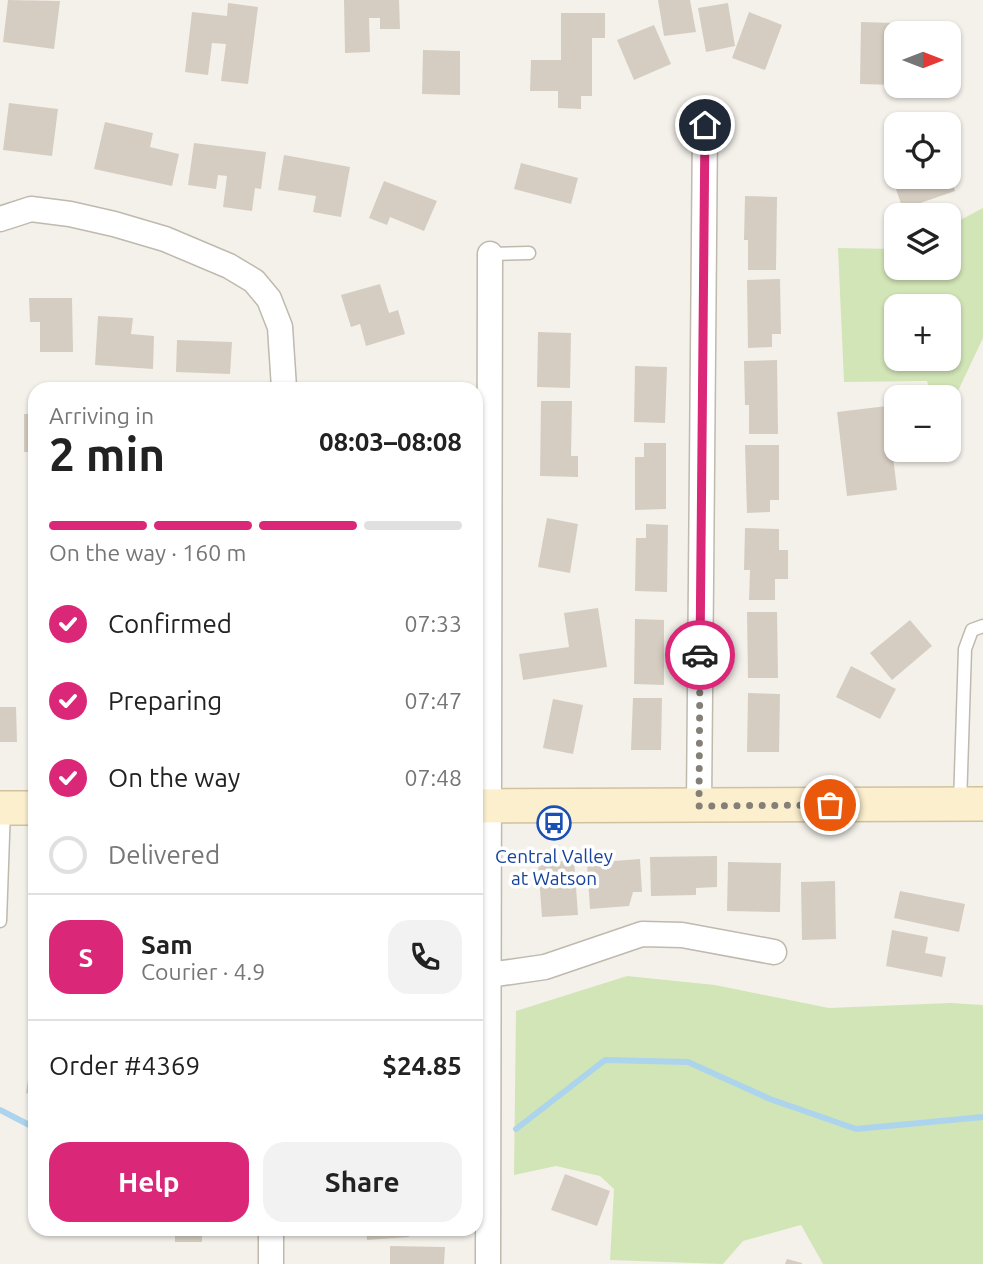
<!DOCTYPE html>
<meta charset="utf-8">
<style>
:root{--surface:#fff;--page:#f2f2f2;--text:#222;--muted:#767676;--line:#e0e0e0;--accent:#db2777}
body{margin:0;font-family:Ubuntu,sans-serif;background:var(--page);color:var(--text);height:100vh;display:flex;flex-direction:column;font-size:26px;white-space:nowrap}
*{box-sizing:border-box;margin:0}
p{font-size:23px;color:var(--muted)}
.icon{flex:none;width:38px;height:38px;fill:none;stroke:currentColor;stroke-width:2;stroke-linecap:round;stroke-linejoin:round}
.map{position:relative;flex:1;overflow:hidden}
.panel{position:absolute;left:28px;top:382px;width:455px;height:854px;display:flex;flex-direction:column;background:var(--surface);border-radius:21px;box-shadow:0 2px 5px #0004}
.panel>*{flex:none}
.needle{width:46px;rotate:90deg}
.buttons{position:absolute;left:884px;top:21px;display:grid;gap:14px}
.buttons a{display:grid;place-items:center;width:77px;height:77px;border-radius:14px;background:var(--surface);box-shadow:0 2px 5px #0004;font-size:35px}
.pin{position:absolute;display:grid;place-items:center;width:60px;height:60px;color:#fff;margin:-30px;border:4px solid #fff;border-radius:50%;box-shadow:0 2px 7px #0007}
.courier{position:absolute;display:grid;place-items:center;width:70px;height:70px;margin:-35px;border:5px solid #db2777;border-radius:50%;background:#fff;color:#222;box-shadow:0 2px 9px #0007}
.head em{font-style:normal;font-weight:600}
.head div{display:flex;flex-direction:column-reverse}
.head{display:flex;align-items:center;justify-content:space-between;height:119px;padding:0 21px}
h1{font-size:46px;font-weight:600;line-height:52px}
.bar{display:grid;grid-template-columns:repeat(4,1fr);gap:10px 7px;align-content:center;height:84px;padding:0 21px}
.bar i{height:9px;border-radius:5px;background:var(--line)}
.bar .active{background:var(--accent)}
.bar p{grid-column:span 4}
.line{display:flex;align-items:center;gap:18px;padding:0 21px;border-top:2px solid var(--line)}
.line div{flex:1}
.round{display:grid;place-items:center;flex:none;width:74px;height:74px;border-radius:21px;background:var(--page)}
ol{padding:0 21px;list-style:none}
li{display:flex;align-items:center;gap:21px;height:77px}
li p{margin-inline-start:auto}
li .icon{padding:7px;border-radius:50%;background:var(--accent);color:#fff;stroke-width:4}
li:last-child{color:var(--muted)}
li i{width:38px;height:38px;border:4px solid var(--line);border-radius:50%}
.primary-button{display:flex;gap:14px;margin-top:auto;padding:14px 21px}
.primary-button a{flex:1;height:80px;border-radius:21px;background:var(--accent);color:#fff;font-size:28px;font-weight:600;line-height:80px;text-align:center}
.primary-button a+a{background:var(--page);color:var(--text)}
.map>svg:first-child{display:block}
.green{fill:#d2e5b7;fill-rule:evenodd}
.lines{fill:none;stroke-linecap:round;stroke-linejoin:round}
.stream{stroke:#acd4ec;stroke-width:6}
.building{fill:#d5cdc1}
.service-casing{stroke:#bfb9ae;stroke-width:15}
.minor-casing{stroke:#bfb9ae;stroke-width:27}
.secondary-casing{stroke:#d1c29e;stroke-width:36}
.service{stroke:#fff;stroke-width:12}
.minor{stroke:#fff;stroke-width:24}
.secondary{stroke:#fbefce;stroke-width:33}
.done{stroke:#847f77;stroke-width:7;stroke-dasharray:0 12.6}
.route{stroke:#db2777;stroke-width:9}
.labels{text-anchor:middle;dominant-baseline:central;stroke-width:7;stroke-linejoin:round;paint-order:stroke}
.transit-label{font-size:19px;fill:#164399;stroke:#fff}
</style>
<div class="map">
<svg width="983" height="1264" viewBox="0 0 983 1264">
<rect width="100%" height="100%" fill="#f4f1eb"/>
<path class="green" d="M983,208V338L949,410L948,397H932L927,381L844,382L838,248L896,249V268H948L949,226ZM896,306H948V359H896Z
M627,976L715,985L829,1008L950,1003L983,1005V1264H823L801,1225L743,1241L723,1264L610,1260L614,1189L600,1176L556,1166L514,1175L516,1011Z"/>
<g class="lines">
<path class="stream" d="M0,1110L35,1128
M516,1129L605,1060L688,1062L770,1099L856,1129L983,1117"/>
</g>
<path class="building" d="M8,0L60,1L54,49L3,42Z
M344,0H399L400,29H380V18H369L370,52L345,53Z
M658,0H690L696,32L664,36Z
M228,3L258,7L248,84L221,81L226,44L212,43L208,75L185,72L192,12L227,16Z
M728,3L735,46L706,52L698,8Z
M749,12L782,25L765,70L732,58Z
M561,13H605V38H592V96H581V109L558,108V91H530L531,60H561Z
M861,22L895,23L894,85L860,84Z
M654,25L671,64L634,80L617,40Z
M423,50L460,51V95L422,94Z
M9,103L58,109L52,156L3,150Z
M105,122L153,133L150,147L179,154L172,186L94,169Z
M194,143L266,152L261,189L255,188L252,211L223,207L227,176L218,175L216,189L188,185Z
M284,155L350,167L341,217L313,212L316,196L278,190Z
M896,161V177H951L955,191L903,209L887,164Z
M521,163L578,178L571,204L514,189Z
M384,181L437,201L424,231L390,217L387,225L369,218Z
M745,196L777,197L776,270H748V240H744Z
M780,279L781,334H772V347L748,348L747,280Z
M380,284L389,313L398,310L405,334L366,346L360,324L351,327L341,295Z
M29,298H72L73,352H40V322H30Z
M98,316L133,318L131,334L154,336L153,369L95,365Z
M538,332L571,333L570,388L537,387Z
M177,340L232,342L230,374L176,372Z
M777,360L778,434H749V405H745L744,361Z
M635,366L667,367L665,423L634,422Z
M541,401H572L571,456H578V477L540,476Z
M887,406L897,490L847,496L837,412Z
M24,414H35V452H24Z
M644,443H666V509L635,510V457H644Z
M745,445H779V500H770V512L747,513Z
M547,518L578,524L570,573L538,567Z
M28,520H35V548H28Z
M646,524L668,525L667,592L635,591L636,538H646Z
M745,528L779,529V550H788V579H775V600H749L750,570H744Z
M598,608L607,667L523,680L519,654L569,647L564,613Z
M747,612H777L778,678H748Z
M635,619L664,620V685L634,684Z
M910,620L932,646L892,680L870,653Z
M851,666L896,689L880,719L836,697Z
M748,693L780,694L779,752H747Z
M633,698H662L661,750H631Z
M553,699L583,705L573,754L543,748Z
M0,707H16L17,742H0Z
M717,856V887L696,888V895L651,896L650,857Z
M640,859L642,892H633L629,906L590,909L587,863Z
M574,860L578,915L542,917L538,863Z
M728,862L781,863L780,912L727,911Z
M33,876H35V924H29Z
M835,881L836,939L802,940L801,882Z
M900,891L965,904L959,932L894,918Z
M892,930L928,937L925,953L946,957L942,977L886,966Z
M33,1046L35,1047V1095L26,1093Z
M565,1174L610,1191L597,1226L551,1210Z
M175,1228H202V1242H175Z
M366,1228H408L409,1237L367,1240Z
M390,1246L445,1247L444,1264H390Z
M787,1259L802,1263V1264H785Z"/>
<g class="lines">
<defs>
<path id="service" d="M490,254L529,253
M960,804L965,649L972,630L983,626
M0,921L4,808"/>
<path id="minor" d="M0,219L31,209L70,214L114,224L165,239L229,266L254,281L269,299L280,327L284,388
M699,806L705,126
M489,975L545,967L642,934L682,935L774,952
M271,1228V1264
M488,1264L490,254"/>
<path id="secondary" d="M476,806L983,804
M0,808H35"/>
</defs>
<use href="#service" class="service-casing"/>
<use href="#minor" class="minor-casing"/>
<use href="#secondary" class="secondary-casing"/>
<use href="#service" class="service"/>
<use href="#minor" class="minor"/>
<use href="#secondary" class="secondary"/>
</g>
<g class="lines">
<path class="done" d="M700,655L699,806L830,805"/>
<path class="route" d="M700,655L705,125"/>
</g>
<defs>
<symbol id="bus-ring" viewBox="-11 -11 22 22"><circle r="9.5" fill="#fff" stroke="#1a4fb4" stroke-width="1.5"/><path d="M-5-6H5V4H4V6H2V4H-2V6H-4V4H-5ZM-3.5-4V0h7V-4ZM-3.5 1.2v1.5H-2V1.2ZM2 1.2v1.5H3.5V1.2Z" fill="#1a4fb4"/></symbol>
</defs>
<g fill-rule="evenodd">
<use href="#bus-ring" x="535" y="804" width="38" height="38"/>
</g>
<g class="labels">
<g class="transit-label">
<text x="554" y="856">Central Valley<tspan x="554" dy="22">at Watson</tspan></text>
</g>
</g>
</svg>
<div class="buttons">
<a><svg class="needle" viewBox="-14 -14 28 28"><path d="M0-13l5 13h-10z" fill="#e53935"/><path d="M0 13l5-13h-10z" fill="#767676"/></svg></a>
<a><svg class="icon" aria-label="locate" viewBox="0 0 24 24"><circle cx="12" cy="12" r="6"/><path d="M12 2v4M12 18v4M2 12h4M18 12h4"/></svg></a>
<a><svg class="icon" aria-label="layers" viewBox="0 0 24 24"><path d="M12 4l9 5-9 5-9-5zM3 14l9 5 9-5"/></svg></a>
<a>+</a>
<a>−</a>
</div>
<div class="pin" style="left:830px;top:805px;background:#ea580c"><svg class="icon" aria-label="bag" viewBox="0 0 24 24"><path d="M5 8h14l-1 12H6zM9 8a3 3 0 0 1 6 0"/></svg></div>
<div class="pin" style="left:705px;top:125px;background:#1f2937"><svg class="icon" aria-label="home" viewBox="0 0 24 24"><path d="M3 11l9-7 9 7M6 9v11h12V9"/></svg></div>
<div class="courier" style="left:700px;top:655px"><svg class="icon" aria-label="car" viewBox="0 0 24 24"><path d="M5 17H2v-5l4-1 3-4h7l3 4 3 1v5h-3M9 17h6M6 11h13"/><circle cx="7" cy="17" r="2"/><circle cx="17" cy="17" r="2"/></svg></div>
<section class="panel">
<div class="head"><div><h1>2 min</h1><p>Arriving in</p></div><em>08:03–08:08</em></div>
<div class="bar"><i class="active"></i><i class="active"></i><i class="active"></i><i></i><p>On the way · 160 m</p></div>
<ol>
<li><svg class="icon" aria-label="check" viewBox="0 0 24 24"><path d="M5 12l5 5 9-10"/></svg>Confirmed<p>07:33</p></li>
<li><svg class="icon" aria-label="check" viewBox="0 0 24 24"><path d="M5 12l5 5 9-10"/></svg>Preparing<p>07:47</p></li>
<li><svg class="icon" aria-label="check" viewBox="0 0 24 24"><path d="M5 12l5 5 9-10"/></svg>On the way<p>07:48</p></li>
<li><i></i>Delivered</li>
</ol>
<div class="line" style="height:126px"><b class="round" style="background:var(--accent);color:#fff">S</b><div><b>Sam</b><p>Courier · 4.9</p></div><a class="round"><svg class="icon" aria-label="phone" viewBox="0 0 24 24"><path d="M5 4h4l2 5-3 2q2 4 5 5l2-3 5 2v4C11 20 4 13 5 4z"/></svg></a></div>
<div class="line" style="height:91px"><div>Order #4369</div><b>$24.85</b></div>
<div class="primary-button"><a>Help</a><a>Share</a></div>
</section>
</div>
